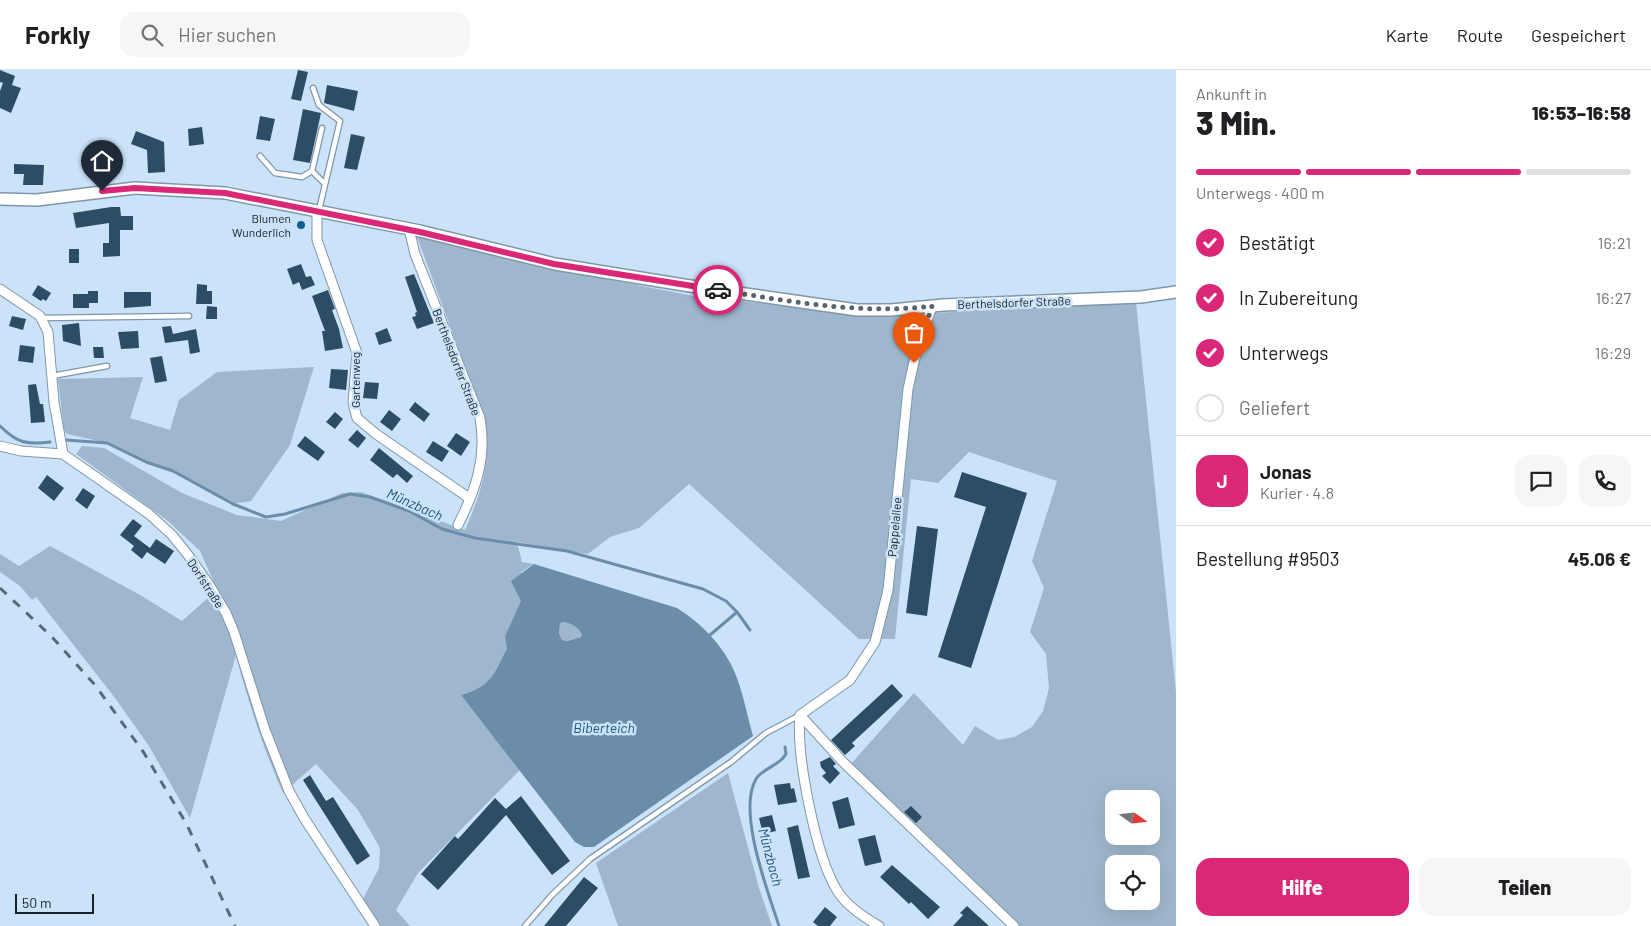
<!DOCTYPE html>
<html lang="de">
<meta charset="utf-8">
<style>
:root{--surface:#fff;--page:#f6f6f6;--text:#202124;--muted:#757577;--line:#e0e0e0;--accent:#db2777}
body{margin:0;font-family:Barlow,sans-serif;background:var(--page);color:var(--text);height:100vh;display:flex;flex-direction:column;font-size:19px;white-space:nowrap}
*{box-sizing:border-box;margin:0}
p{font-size:16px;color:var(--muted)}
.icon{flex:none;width:28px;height:28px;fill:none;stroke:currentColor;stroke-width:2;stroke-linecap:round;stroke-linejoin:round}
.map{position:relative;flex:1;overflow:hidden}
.side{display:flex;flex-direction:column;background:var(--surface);width:475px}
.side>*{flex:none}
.needle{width:32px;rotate:105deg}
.controls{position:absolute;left:1105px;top:720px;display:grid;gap:10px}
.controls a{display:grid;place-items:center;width:55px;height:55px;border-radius:10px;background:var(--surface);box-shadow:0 5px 20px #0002;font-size:25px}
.scale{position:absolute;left:15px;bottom:12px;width:79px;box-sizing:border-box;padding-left:5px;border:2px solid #182128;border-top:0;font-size:14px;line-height:18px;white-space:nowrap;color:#182128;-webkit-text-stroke:4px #cbe3f9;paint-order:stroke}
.pin{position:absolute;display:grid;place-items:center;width:42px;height:42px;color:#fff;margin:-51px -21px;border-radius:50% 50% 50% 0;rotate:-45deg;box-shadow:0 0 5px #0007}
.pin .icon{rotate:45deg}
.courier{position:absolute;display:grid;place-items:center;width:50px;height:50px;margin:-25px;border:4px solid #db2777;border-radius:50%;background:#fff;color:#222;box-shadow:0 1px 6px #0007}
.summary em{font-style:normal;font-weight:800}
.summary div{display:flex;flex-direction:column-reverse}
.summary{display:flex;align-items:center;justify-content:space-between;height:85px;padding:0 20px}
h1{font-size:32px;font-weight:800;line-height:38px}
.bar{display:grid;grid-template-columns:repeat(4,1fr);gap:8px 5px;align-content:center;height:60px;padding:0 20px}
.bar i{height:6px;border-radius:4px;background:var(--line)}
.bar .active{background:var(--accent)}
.bar p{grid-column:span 4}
.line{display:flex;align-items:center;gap:12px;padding:0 20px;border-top:1px solid var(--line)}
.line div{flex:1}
.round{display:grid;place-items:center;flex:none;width:52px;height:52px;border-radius:15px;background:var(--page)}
ol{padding:0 20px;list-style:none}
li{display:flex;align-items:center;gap:15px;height:55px}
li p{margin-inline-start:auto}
li .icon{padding:5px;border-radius:50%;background:var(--accent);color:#fff;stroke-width:4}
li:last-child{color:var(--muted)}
li i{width:28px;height:28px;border:2px solid var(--line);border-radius:50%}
.primary-button{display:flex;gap:10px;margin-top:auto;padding:10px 20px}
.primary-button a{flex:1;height:58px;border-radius:15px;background:var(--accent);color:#fff;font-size:20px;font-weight:800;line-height:58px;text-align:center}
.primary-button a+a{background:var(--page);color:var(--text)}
header{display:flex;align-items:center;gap:30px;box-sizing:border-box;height:70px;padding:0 25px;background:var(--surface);border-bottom:1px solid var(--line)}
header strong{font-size:24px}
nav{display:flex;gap:28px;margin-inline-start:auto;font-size:18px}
.search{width:350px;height:45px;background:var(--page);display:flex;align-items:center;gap:12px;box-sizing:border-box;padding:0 18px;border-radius:15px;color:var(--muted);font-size:19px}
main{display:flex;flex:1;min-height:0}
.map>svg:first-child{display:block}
.green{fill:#9fb7cd;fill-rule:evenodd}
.water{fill:#6b8daa;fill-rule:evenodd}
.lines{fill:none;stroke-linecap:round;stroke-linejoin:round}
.stream{stroke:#6b8daa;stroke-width:3}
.building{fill:#2d4d67}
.service-casing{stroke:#7f96aa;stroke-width:7}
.minor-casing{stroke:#7f96aa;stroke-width:11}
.tertiary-casing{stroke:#7f96aa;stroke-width:14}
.service{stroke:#fff;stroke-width:4.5}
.minor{stroke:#fff;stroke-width:9}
.tertiary{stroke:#fff;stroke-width:11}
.rail{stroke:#5a6975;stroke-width:3;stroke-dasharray:9 9;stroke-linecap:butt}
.done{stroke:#576571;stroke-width:5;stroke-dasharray:0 9}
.route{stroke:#db2777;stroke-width:6}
.poi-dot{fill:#135e91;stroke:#cbe3f9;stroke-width:2}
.labels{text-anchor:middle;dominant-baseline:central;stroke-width:5;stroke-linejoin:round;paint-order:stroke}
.poi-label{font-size:12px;fill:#182128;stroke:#cbe3f9;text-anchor:end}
.street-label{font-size:12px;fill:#182128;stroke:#cbe3f9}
.water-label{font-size:14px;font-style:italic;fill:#1e547d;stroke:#cbe3f9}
</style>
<header>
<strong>Forkly</strong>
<div class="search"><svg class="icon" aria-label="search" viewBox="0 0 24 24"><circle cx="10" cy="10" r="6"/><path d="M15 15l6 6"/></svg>Hier suchen</div>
<nav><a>Karte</a><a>Route</a><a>Gespeichert</a></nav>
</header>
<main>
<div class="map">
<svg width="1176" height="856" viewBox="0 0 1176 856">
<rect width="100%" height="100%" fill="#cbe3f9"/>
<path class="green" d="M417,167L569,202L694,226L872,246L1136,233L1176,622V856H1018L850,695L914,623L963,675L975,656L998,670L1014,667L1032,657L1043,641L1049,618L1046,584L1030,562L1044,518L1032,491L1057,411L969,382L938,413L911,409L895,569H859L689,414L639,458L610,467L588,484L517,472L522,492L534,494L521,502L522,531L505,566L508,579L489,611L477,621L461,625L520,700L418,803L396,840L410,856H369L357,836L363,829L379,798L380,778L358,740L316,694L283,723C263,678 248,632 236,585L190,748L149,676L115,628L36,527L32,530L20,516L0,502V484L19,496L50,476L142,526L182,551L210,526L213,510L200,481L168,451L76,384L82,376L104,378L182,423L237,445L281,451L342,423L361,422L465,460C481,424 493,387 484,348ZM1114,729H1151V766H1114ZM1114,794H1151V831H1114Z
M314,297L290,375L251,431L233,434L173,401L146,392L124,381L107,373L67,364L64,360L58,309L143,307L130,348L170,360L179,330L217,302Z
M562,552C572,553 576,556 582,564L581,567L569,571L562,570L559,563L560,554Z
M728,703L759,818L772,856H618L596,793Z"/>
<path class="water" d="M534,494L677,538C701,553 724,576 735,603C743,622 747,645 753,666L594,777H584L575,772L461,625C491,617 493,605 507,579L505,566L521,531L511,511ZM562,552C572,553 576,556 582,564L581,567L568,571L562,570L559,563L560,554Z"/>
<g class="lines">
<path class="stream" d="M0,356C17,373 27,375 50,372
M66,370L107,373L146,392L173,401L233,434L266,447L285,444L350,424L370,427L409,441L442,459L475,468L567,481L703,519L726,531L737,542L750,560
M710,565L737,542
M779,856C768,822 737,741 756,709C761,700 776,696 783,688L786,684L785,677"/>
</g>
<path class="building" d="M0,0L15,6L12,15L21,18L11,43L0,38V21L3,13L0,12Z
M298,0L308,2L301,31L291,29Z
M327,15L358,21L354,41L324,33Z
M303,39L321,43L310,93L293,90Z
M260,46L275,49L270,71L256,69Z
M202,57L204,74L189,76L188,59Z
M136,61L164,72L165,102L148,103L147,80L131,74Z
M351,64L365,67L357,100L344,98Z
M14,94L44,95L43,115H23L24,104H14Z
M111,137H120L121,146H133V160H120V186L103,187V173H109V153L76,158L73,143Z
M69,179H79V193H69Z
M301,194L306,207L311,206L315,215L302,220L299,212L293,215L287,199Z
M414,204L434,253L417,259L412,247L416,246L415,243L417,242L405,207Z
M197,214L207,215V221H212V234H196Z
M38,215L51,223L46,231L43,229L41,231L32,225Z
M328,220L335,239L332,240L339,259L343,278L325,281L322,261H325L312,226Z
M88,221H98V233H89V238H73V224H88Z
M124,222H151V236L124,238Z
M207,236L217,237V249H206Z
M12,246L26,249L23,260L9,256Z
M79,253L81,276L63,271L62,255Z
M171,256L173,264L196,259L200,282L190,284L188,270L165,273L162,257Z
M387,258L392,271L379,275L375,263Z
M138,261L139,278L121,279L118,262Z
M20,275L35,277L33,293L18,291Z
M93,277H103L104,288H94Z
M162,286L167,311L155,313L150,288Z
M331,299L348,300L346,320L329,318Z
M365,312L379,313L377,329L363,328Z
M36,314L40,334H43L45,352L31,353L28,315Z
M415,332L430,344L424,352L409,340Z
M389,340L401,349L392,361L380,352Z
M335,342L343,349L335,359L326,352Z
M357,360L366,368L358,378L348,370Z
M456,363L470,372L461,386L447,376Z
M305,366L325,382L318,391L297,376Z
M433,371L449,381L442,392L426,382Z
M379,378L413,406L407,413L397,404L393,408L370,390Z
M962,402L1027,423L971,598L938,587L986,437L954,427Z
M47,405L64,418L54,431L38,418Z
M83,418L95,426L87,439L75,430Z
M133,449L142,456L134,466L150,478L156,469L174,481L165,494L147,482L142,489L131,480L134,476L120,465Z
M917,456L938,459L927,546L906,543Z
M892,614L903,626L852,673L855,676L845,685L831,670Z
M830,687L836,694L833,696L840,703L830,714L822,706L826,703L821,697L820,692Z
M310,705L326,731L333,727L370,786L357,795L303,710Z
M790,713L791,719L794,718L797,732L778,735L774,715Z
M521,726L570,791L552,805L506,745L438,820L421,804L455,766L458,769L495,728L506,739Z
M848,727L855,755L839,759L832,732Z
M911,736L922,747L916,753L904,742Z
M772,745L776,761L763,764L759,748Z
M798,755L810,807L798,809L787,758Z
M875,765L882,792L865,796L858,769Z
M892,795L940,837L928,849L911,832L909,834L880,807Z
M584,807L598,818L566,856H544Z
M967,836L989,856H953L963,845L960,843Z
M825,837L837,847L830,856H818L813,852Z"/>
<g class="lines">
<defs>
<path id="service" d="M313,18L319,35L340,51L319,140
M322,58L312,101L325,114
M260,86L275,103L302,107L312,101
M41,248L189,246
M52,306L107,296
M525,856L552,825L590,789L731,692L766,663L800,645"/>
<path id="minor" d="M317,140V170L357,283L353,333L357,348L376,364L469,428
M409,159L415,184L480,348C487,388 476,419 458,455
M0,219L40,246L48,262L54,332L63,384L149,444L172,465L188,485L210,516L226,543L234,562L265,660L289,721L304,748L375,856
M0,376L21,381L63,384
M800,645L843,692L1014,856
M879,856C864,847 848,837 838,822C816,788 796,686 800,645L850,610L875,572L888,520L908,319L916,283L932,236"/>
<path id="tertiary" d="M0,129L37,130L135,118L225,123L420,161L555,194L690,216L857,240H891L943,235L1141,227L1176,222"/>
</defs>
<use href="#service" class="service-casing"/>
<use href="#minor" class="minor-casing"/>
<use href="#tertiary" class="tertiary-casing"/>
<use href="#service" class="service"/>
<use href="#minor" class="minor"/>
<use href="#tertiary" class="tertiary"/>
<path class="rail" d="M0,518L52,567L95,615L144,683L186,753L235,856"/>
</g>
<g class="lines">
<path class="done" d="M718,220C790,231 859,245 932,236L914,293"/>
<path class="route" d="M102,121L135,118L225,123L420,162L554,194L718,220"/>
</g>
<circle class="poi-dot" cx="301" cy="155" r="5"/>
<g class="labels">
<g class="poi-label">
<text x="291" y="148">Blumen<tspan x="291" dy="14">Wunderlich</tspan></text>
</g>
<g class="street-label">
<text transform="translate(1014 232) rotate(-2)">Berthelsdorfer Straße</text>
<text transform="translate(457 292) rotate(69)">Berthelsdorfer Straße</text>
<text transform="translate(355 310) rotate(-90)">Gartenweg</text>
<text transform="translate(894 457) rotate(-85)">Pappelallee</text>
<text transform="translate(206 513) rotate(57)">Dorfstraße</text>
</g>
<g class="water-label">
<text transform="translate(415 434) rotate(24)">Münzbach</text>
<text x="604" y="657">Biberteich</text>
<text transform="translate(771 787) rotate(75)">Münzbach</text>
</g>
</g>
</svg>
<div class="controls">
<a><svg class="needle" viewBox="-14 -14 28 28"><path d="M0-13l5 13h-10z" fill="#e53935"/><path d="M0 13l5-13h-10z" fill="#757577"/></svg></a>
<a><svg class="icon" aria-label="locate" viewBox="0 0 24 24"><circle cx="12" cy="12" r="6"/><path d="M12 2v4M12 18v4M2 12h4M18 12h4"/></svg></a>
</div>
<div class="scale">50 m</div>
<div class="pin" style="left:914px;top:293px;background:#ea580c"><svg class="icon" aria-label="bag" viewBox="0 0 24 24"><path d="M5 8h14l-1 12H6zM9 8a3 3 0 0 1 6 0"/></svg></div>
<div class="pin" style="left:102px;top:121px;background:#1f2937"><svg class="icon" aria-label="home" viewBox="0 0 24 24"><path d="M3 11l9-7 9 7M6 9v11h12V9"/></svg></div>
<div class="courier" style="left:718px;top:220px"><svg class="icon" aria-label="car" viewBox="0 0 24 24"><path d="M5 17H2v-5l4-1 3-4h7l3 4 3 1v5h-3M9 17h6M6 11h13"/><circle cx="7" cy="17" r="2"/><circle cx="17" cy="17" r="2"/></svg></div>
</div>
<section class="side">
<div class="summary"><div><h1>3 Min.</h1><p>Ankunft in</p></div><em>16:53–16:58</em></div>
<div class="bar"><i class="active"></i><i class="active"></i><i class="active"></i><i></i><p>Unterwegs · 400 m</p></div>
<ol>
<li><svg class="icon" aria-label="check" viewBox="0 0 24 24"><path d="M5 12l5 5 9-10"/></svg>Bestätigt<p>16:21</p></li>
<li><svg class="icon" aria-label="check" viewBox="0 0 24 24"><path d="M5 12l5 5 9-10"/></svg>In Zubereitung<p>16:27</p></li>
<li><svg class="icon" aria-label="check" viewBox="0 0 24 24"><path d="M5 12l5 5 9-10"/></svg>Unterwegs<p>16:29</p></li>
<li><i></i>Geliefert</li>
</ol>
<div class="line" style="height:90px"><b class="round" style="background:var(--accent);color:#fff">J</b><div><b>Jonas</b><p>Kurier · 4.8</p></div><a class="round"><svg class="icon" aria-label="chat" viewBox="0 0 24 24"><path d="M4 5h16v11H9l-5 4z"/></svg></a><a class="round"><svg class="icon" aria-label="phone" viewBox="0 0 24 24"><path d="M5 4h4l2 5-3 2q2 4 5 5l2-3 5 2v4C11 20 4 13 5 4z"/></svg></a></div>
<div class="line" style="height:65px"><div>Bestellung #9503</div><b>45.06 €</b></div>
<div class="primary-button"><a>Hilfe</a><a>Teilen</a></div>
</section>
</main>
